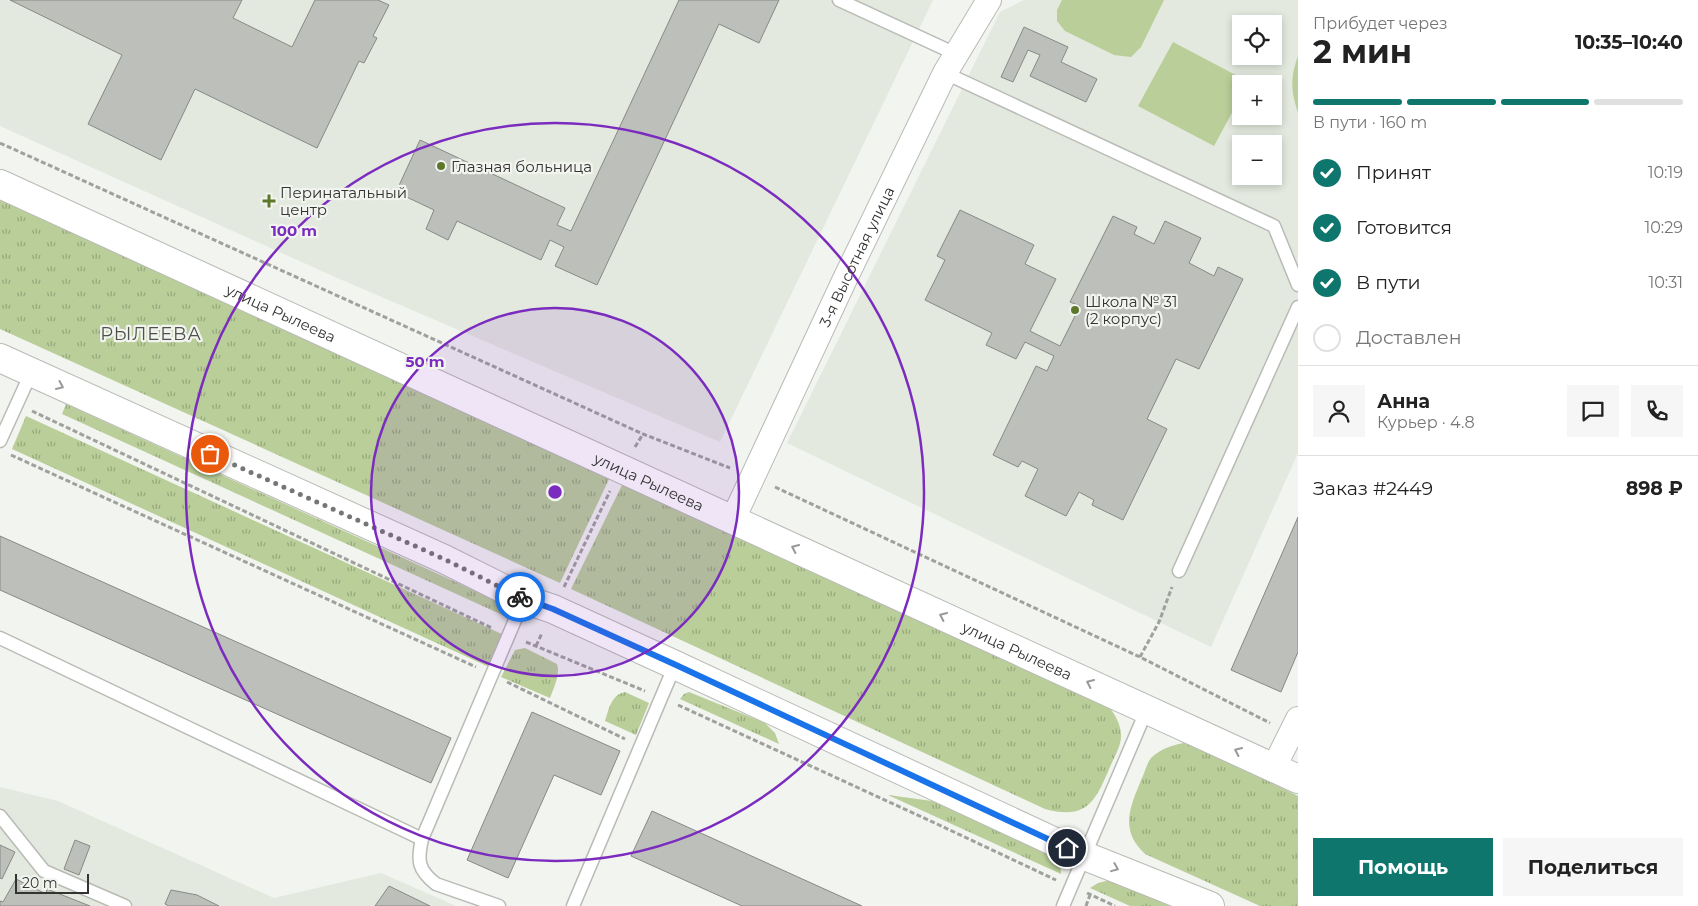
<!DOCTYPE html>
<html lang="ru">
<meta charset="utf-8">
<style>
:root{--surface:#fff;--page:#f6f6f6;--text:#222;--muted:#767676;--line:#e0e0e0;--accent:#0f766e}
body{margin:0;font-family:Montserrat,sans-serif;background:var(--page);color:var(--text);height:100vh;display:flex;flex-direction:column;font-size:19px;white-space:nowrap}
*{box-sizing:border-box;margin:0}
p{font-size:16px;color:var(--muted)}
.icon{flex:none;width:28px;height:28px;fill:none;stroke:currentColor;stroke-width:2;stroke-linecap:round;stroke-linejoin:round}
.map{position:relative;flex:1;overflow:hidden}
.drawer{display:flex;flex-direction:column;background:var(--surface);width:400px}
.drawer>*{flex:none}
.fabs{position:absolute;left:1232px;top:15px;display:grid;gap:10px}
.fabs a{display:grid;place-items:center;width:50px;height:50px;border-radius:0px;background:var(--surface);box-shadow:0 2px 8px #0003;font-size:25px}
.scale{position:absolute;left:15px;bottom:12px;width:74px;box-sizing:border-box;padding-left:5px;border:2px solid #333432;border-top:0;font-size:14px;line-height:18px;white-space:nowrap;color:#333432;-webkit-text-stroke:4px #f2f4ef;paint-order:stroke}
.pin{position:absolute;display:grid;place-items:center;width:42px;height:42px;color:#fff;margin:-21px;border:2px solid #fff;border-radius:50%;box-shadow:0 1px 5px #0007}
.courier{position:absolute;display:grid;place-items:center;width:50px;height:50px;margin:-25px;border:4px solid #1a73e8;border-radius:50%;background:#fff;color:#222;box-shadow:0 1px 6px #0007}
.summary em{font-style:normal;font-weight:700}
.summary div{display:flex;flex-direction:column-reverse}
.summary{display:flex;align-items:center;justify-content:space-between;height:85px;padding:0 15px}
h1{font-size:32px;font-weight:700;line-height:38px}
.bar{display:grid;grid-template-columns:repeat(4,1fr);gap:8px 5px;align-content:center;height:60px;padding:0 15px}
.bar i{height:6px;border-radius:4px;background:var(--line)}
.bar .selected{background:var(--accent)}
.bar p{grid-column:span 4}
.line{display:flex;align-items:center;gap:12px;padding:0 15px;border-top:1px solid var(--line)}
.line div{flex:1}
.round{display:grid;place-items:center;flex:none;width:52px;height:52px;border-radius:0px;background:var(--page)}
ol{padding:0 15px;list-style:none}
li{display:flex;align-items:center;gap:15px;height:55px}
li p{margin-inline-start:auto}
li .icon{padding:5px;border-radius:50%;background:var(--accent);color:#fff;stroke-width:4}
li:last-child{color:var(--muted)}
li i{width:28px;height:28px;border:2px solid var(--line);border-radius:50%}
.primary-button{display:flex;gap:10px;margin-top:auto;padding:10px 15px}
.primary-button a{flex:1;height:58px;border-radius:0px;background:var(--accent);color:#fff;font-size:20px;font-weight:700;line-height:58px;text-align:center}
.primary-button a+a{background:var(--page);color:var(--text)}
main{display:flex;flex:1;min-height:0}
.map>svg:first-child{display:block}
.built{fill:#e3e9de;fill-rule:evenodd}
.grass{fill:url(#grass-tufts)}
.garden{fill:#b9ce99}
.building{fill:#bdbfbb;stroke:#878985}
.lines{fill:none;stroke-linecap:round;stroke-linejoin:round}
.service-casing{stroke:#b9bbb6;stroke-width:15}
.minor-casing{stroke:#b9bbb6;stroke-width:26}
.secondary-casing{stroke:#b9bbb6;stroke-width:30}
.path{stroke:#a0a19e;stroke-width:3;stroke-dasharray:5 2.5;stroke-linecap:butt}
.service{stroke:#fff;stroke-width:12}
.minor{stroke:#fff;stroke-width:24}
.secondary{stroke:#fff;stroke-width:28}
.oneway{stroke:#999a98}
.done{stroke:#767774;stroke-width:5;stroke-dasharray:0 9}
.route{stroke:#1a73e8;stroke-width:6}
.ring{fill:none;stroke:#7b2cbf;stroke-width:2.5}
.poi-dot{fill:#5d782b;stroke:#f2f4ef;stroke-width:2}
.labels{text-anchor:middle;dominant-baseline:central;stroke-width:4.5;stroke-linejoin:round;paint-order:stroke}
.poi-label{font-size:15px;fill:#333432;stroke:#f2f4ef;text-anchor:start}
.street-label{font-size:15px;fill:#333432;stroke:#f2f4ef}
.quarter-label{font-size:18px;letter-spacing:1px;fill:#4f504c;stroke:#f2f4ef}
.centre{fill:#7b2cbf;stroke:#f2f4ef;stroke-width:2.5}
.ring-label{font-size:15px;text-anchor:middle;font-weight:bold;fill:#7b2cbf;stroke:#f2f4ef;stroke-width:4.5;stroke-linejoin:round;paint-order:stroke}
</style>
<main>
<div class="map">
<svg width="1298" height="906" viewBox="0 0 1298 906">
<defs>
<pattern id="grass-tufts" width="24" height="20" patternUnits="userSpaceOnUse" patternTransform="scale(1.25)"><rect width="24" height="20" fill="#b9ce99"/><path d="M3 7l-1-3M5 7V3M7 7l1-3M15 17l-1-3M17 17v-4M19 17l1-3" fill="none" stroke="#97a87d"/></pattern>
</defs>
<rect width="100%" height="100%" fill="#f2f4ef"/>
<path class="built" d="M0,0H933L720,442L335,277L0,126Z
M1024,0H1298V453L1211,647L787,443L1000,12ZM1241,24H1274V56H1241ZM1241,84H1274V116H1241ZM1241,144H1274V176H1241Z
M0,787L58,801L274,898L381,873L456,906H0Z"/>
<path class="grass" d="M0,193L611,475L560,583L0,329Z
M66,404L515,609L511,619L62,414Z
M26,416L504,635L489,667L12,449Z
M624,481L1101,697C1110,708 1120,719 1121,734C1122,745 1114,757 1110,767C1095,802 1087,820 1045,809L571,589Z
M525,648L557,664C560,676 554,687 550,698L501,677L515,650Z
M625,692L649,703L636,735L605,721C609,709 611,695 625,692Z
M689,692L765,723L775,733L779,744L680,699L684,694Z
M1184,743L1193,745L1203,749L1298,796V906H1260L1145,854C1119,830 1130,807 1142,778C1145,772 1147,762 1152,757C1161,749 1172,745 1184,743Z
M888,795L932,801L1052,856C1058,862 1061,865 1061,874Z
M1110,880L1170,906H1130L1090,888L1098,883Z"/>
<path class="garden" d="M1062,0H1164L1141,47L1131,57L1114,55L1065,31L1057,21V10Z
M1173,42L1249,82L1248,84H1241V96L1214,146L1138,106Z
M1298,56V113C1291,90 1290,79 1298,56Z"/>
<path class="building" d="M10,0H242L233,18L292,47L315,0H378L389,5L373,36L377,38L364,63L359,61L317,148L195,89L161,160L88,124L122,55Z
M679,0H779L759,43L719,24L597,285L555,266L564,247L550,240L541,260L457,221L448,240L426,229L434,210L396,192L420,140L565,208L557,225L571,231Z
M1024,27L1068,47L1061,62L1097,79L1086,102L1030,76L1040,55L1028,50L1013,82L1001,77Z
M960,210L1034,245L1025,264L1056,279L1030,331L1060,346L1080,306L1070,302L1113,216L1137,227L1134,234L1154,244L1165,221L1201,238L1189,263L1214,276L1218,267L1243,279L1199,369L1176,359L1147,419L1167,429L1123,520L1092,505L1094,500L1079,492L1066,516L1025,496L1038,469L1022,461L1018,467L993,455L1036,366L1047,371L1054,356L1025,342L1016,359L986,345L992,333L925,300L945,260L937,256Z
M1298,517V652L1281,692L1231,670Z
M0,536L451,738L431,783L0,590Z
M532,712L620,751L601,795L554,775L508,878L467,860Z
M652,811L862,906H742L631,856Z
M75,840L90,846L79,875L64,869Z
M0,845L15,852L2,879L0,878Z
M16,879L46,894L47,889L90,906H0V901L3,902Z
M389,886L430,906H375Z
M171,890L197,895L219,906H169L165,904Z"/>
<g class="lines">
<defs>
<path id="service" d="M839,0L956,54
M945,73L1274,226L1298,285
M0,441L31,373
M1179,571L1298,307
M0,638L422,839L524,599
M0,816L44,871L125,906
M422,839C417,861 418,870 436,884L499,906
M573,906L675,665
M1063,906L1147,709"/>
<g id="minor">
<path id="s1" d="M733,519L844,281L945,73L989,0"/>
<path d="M1274,767L1298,719"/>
</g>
<g id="secondary">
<path id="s2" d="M0,184L1298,779"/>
<path d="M0,358L444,559L524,599L553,609L675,665L1085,856L1210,906"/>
</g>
</defs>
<use href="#service" class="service-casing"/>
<use href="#minor" class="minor-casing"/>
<use href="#secondary" class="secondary-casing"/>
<path class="path" d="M0,143L643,434L730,468
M32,411L492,628
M635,447L643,434
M11,455L476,667
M775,487L1140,657L1270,723
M564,587L610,491
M526,642L645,691
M536,646L542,633
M1140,657L1159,622L1172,587
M507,682L625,739
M678,705L937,824L1056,880
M1087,893L1115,906
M1086,906L1090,895"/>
<use href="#service" class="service"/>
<use href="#minor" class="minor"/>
<use href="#secondary" class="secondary"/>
</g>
<defs><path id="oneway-chevron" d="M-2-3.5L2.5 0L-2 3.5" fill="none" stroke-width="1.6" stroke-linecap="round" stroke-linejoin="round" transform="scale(1.25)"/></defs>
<g class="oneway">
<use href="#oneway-chevron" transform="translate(60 386) rotate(24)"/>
<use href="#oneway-chevron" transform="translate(795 548) rotate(-155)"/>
<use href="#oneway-chevron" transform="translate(943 616) rotate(-155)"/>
<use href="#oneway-chevron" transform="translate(1090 683) rotate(-155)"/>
<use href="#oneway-chevron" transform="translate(1238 751) rotate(-155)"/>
<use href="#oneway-chevron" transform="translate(1115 868) rotate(22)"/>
</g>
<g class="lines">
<path class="done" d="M210,454L444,559L520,597"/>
<path class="route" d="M520,597L553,609L676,665L1067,848"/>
</g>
<circle cx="555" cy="492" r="184" fill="#7b2cbf" fill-opacity=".12"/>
<g class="ring">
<circle cx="555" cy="492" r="184"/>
<circle cx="555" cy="492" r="369"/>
</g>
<g class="poi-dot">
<circle cx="441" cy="166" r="5"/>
<path d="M266.5 193.5h5v5h5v5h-5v5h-5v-5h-5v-5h5z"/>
<circle cx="1075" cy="310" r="5"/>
</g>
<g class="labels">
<g class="poi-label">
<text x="451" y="166">Глазная больница</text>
<text x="280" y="192">Перинатальный<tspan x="280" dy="17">центр</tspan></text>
<text x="1085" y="301">Школа № 31<tspan x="1085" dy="17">(2 корпус)</tspan></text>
</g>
<g class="street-label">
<text stroke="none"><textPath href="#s1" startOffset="290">3-я Высотная улица</textPath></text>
<text stroke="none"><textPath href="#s2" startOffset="309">улица Рылеева</textPath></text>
<text stroke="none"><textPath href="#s2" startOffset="714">улица Рылеева</textPath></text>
<text stroke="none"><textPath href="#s2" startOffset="1119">улица Рылеева</textPath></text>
</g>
<g class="quarter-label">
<text x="151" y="334">РЫЛЕЕВА</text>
</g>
</g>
<circle cx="555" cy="492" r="8" class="centre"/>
<g class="ring-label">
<text x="294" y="236">100 m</text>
<text x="425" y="367">50 m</text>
</g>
</svg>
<div class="fabs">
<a><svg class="icon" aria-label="locate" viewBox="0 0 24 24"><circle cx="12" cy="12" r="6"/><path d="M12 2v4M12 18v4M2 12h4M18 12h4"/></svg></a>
<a>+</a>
<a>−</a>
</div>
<div class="scale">20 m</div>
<div class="pin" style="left:210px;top:454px;background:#ea580c"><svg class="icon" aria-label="bag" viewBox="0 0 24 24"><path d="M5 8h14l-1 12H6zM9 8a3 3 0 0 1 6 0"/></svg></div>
<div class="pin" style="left:1067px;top:848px;background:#1f2937"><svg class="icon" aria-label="home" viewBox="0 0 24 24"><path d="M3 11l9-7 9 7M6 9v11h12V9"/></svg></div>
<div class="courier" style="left:520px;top:597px"><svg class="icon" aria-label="bike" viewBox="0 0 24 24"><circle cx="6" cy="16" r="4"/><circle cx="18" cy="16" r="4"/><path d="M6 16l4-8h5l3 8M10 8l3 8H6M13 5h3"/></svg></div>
</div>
<section class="drawer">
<div class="summary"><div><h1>2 мин</h1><p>Прибудет через</p></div><em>10:35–10:40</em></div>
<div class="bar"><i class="selected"></i><i class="selected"></i><i class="selected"></i><i></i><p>В пути · 160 m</p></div>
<ol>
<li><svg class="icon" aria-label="check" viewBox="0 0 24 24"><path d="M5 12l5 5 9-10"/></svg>Принят<p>10:19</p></li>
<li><svg class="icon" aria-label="check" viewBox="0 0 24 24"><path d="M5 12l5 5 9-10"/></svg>Готовится<p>10:29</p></li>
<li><svg class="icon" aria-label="check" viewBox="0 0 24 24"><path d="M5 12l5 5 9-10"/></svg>В пути<p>10:31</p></li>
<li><i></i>Доставлен</li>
</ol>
<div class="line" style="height:90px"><a class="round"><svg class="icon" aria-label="person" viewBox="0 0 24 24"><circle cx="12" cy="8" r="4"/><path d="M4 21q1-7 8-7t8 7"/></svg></a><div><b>Анна</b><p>Курьер · 4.8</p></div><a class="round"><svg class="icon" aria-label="chat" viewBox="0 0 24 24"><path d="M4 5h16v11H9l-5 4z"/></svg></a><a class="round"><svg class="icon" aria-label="phone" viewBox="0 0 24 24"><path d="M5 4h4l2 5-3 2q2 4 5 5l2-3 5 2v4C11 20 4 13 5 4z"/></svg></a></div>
<div class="line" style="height:65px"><div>Заказ #2449</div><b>898 ₽</b></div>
<div class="primary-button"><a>Помощь</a><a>Поделиться</a></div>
</section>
</main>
